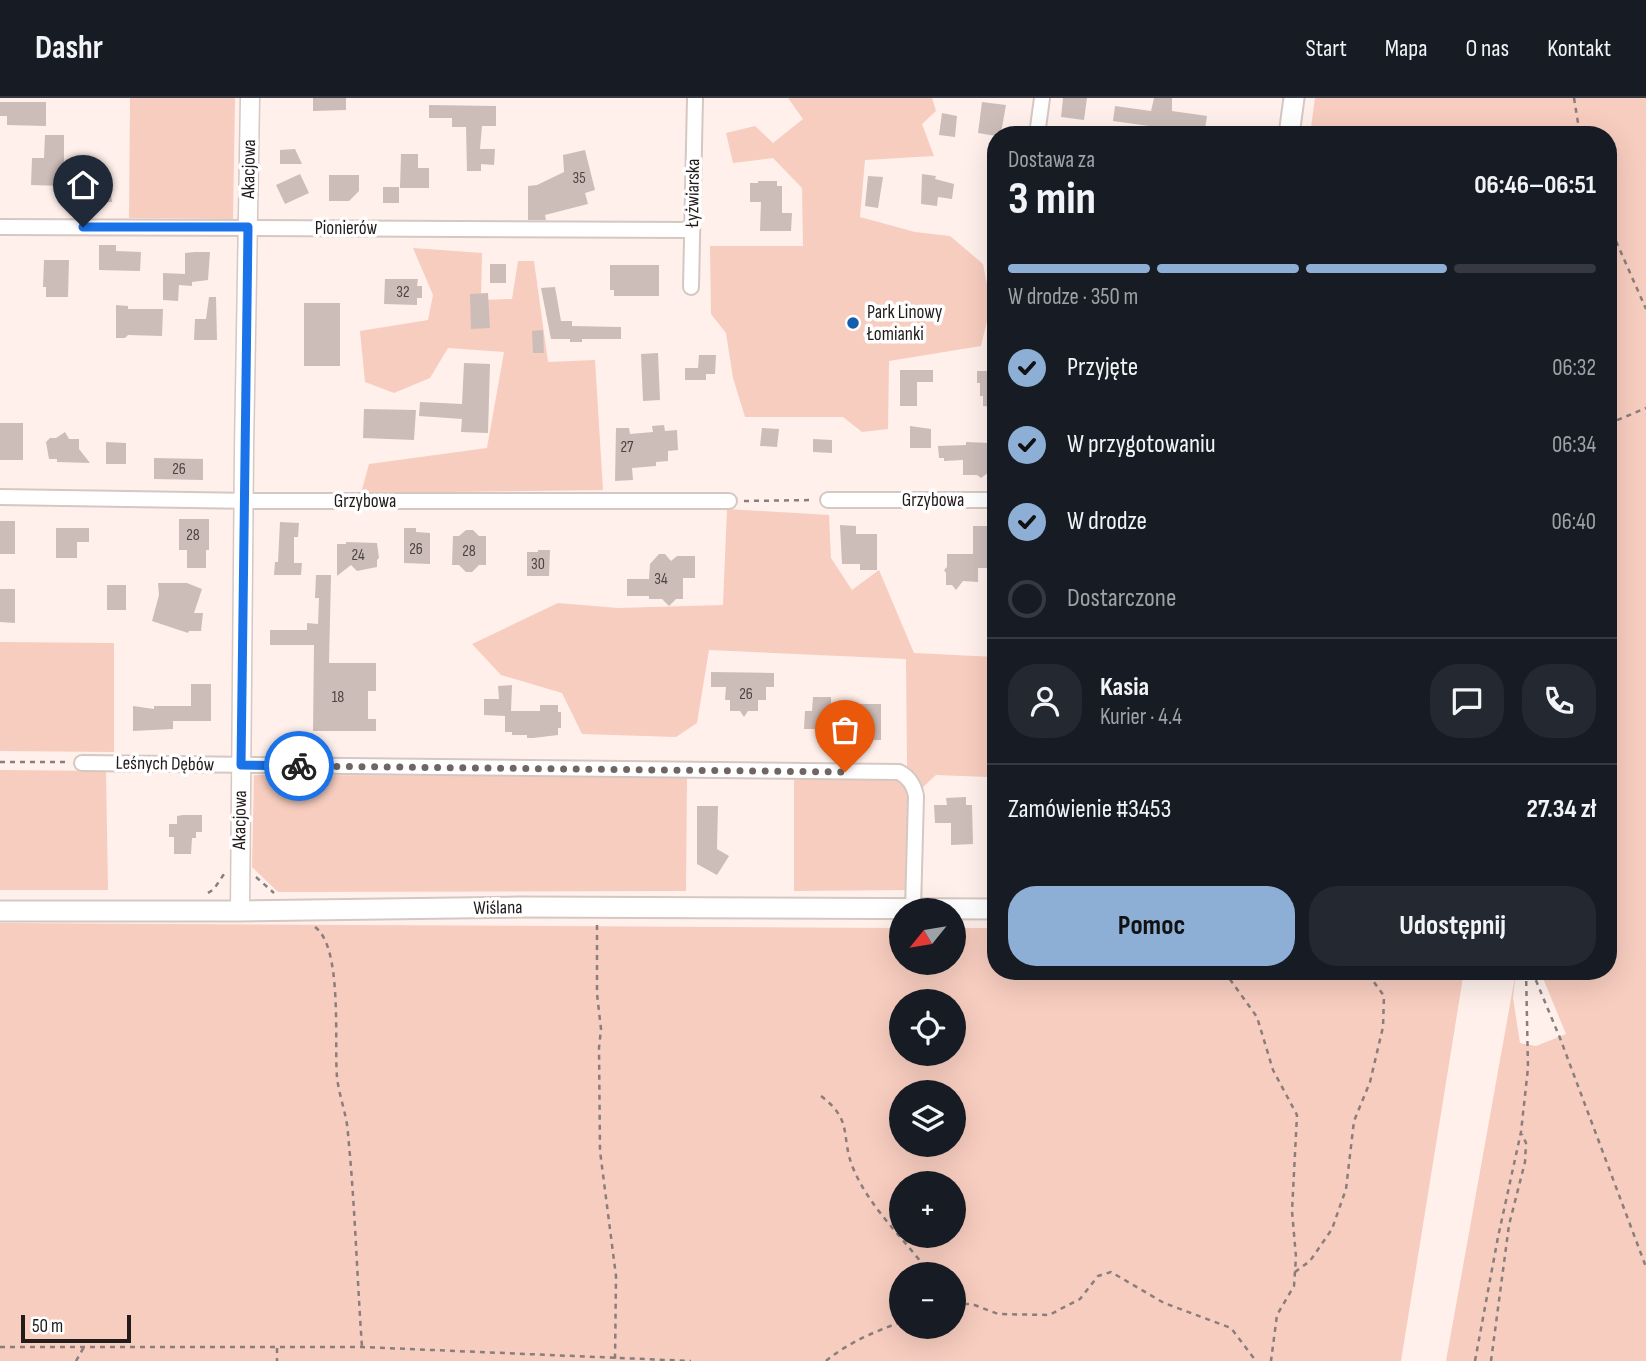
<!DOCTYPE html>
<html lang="pl">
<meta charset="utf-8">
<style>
:root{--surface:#171b24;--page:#242831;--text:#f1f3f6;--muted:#9ea1a6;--line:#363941;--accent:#8eafd5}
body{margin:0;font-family:"Sofia Sans Condensed",sans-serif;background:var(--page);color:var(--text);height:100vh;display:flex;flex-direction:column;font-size:26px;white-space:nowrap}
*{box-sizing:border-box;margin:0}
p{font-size:23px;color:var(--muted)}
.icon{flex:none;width:38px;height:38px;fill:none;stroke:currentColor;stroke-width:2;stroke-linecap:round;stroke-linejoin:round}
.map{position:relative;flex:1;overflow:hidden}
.sheet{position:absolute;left:987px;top:28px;width:630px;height:854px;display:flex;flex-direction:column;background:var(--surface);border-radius:28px;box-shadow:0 7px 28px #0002}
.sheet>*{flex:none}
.needle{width:46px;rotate:240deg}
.fabs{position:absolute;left:889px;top:800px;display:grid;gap:14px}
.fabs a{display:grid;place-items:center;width:77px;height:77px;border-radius:50%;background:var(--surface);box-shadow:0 7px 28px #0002;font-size:35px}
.scale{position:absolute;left:21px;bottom:18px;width:110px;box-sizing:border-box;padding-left:7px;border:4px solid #211b1a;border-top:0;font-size:19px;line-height:24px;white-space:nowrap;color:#211b1a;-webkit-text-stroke:5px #fff;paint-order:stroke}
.pin{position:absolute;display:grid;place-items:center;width:60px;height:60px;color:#fff;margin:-72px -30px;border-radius:50% 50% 50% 0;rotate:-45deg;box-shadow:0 0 7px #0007}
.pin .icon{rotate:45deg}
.courier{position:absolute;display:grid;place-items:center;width:70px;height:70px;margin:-35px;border:5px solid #1a73e8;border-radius:50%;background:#fff;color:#222;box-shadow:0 2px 9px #0007}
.overview em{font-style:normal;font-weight:700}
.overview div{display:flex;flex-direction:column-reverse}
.overview{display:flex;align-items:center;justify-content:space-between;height:119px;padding:0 21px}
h1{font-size:46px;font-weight:700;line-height:52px}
.bar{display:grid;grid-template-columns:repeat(4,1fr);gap:10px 7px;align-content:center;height:84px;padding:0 21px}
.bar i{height:9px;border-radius:5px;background:var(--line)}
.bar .on{background:var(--accent)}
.bar p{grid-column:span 4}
.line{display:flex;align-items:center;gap:18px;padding:0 21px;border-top:2px solid var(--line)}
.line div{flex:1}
.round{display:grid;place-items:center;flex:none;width:74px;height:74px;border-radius:28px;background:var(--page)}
ol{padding:0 21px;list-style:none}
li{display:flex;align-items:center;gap:21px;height:77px}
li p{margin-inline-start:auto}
li .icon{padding:7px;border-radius:50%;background:var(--accent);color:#111;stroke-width:4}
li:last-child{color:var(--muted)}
li i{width:38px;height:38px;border:4px solid var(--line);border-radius:50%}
.action{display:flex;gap:14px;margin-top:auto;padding:14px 21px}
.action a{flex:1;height:80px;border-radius:28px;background:var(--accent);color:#111;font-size:28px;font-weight:700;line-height:80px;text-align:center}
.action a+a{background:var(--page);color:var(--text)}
header{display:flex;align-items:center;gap:42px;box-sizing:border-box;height:98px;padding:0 35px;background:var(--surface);border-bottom:2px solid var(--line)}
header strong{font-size:33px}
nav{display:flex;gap:38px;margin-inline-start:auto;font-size:24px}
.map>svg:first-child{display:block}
.green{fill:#f7cdbf;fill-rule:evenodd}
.building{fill:#ccbdb9}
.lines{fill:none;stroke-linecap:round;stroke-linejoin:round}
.minor-casing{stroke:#d5c7c2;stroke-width:18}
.tertiary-casing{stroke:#d5c7c2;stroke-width:21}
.secondary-casing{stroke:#d5c7c2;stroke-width:23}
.path{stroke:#897e7b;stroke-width:2.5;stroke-dasharray:5 5;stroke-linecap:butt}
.minor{stroke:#fff;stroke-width:14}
.tertiary{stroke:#fff;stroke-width:18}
.secondary{stroke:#fff;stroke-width:19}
.done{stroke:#6f6663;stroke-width:7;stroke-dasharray:0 12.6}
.route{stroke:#1a73e8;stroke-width:9}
.poi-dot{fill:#165cac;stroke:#fff;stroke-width:2.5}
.labels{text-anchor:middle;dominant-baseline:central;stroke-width:7;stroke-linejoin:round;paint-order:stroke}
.number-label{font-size:16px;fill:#4c4442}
.street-label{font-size:19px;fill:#211b1a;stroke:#fff}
.poi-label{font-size:19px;fill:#211b1a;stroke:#fff;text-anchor:start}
</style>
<header>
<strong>Dashr</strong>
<nav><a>Start</a><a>Mapa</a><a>O nas</a><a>Kontakt</a></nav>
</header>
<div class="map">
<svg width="1646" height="1263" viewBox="0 0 1646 1263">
<rect width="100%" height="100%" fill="#fff0eb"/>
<path class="green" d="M130,0H235L233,121L129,120Z
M788,0H932L936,13L922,26L934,58L865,62L860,119L915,134L950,138L983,166L991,207L981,248L889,263L888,331L862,334L843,319H745L733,280L726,235L711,216L710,148H803L802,90L773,60L733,65L726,35L755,28L773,45L803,21Z
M1315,0H1646V1263H1446L1516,873L1513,900L1520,945L1536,948L1566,936L1540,873H1608V37H1310Z
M413,150L482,155L481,202L512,201L518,163H534L548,264L595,262L603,392L361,395L369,366L487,350L504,254L448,250L430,280L394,295L365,284L360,233L428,222L433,197Z
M727,411L829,417L831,460L852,492L879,472L914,555L996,559V793L993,794L988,679L936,677L922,690L907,668L906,561L709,552L697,625L676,639L582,636L562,595L501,577L472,546L558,505L618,510L723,507Z
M0,544L114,545V654L0,653Z
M0,672L106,673L108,792H0Z
M254,677L687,678L686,793L278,794L252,769Z
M902,679L907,686V792L794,793V682Z
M0,825L901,830V864H954V830H996V873H1464L1401,1263H0ZM901,903H954V956H901ZM901,994H954V1046H901ZM901,1085H954V1138H901ZM901,1176H954V1228H901Z"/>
<path class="building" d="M313,0H346V12L313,13Z
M1063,0H1087L1084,22L1061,19Z
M1154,0H1172V13L1207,18L1204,37H1181L1178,32L1113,23L1115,8L1151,13Z
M0,4H46V28L7,27V18H0Z
M982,4L1006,7L1001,35L997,34L996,38L978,35Z
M429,7L496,8V28H482L480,51H495L494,67L481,66V73H467L466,29H452V20H429Z
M942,15L957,18L955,39L939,37Z
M45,37H64V88L31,87L32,60H44Z
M295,51L302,66H280V52Z
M585,52L595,92L585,95L588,106L545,117L546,122H528V88L537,87L564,74L563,57Z
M401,56H418V70H429V90H400Z
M300,76L309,95L285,106L276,87Z
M922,76L936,78L935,81L954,86L952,101L938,99L937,108L921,106Z
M329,77H359V93L349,103H329Z
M868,78L883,79L878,110L865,108Z
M758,83H777V88H782V115H792L791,133H760L761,104H750V85H758Z
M92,87H110L112,104H103V108H89V94H92Z
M383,89H399V105H383Z
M99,147H116V153L141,154L140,173L99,172Z
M195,154H210L208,182L192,184V188L179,187L178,203L163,202V175L185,176V155Z
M44,162H69L68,199H46V189H43Z
M490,166H506V185H490Z
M610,167H659V198H614V192H610Z
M385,181H418L417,188H422V200H417V207L384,206Z
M555,189L561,223H572V228L621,229V241H582V244H570V241H551L541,190Z
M488,195L490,230L471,231L470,196Z
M209,199H216L217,242H194L195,221H206Z
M304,205H340V268H304Z
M116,207L128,208V211H163L162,238L128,237L125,240H116Z
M543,232L544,255H533L532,233Z
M658,255L660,302L643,303L641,256Z
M699,257H716L715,276H706V282H685V270H698Z
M464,265L490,266L488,335L461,334L462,321L419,318L420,304L462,306Z
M900,272H933V284H917V308H900Z
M977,273H996V309L983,308V298H980V285H977Z
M364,311L416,312L414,342L363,340Z
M0,325H23V362H0Z
M664,327L665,333L677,332L678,352L668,353V363L656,364V368L632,370L633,382L615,383L616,330H629L630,336L653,334L652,328Z
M910,328L931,331V350H910Z
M762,330L779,331L777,349L760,348Z
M65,334L69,341H79V351L90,365L57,364V361H49L46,344L50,340H56Z
M813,341L832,342V355L813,354Z
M106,344L126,345V366H106Z
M966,344L991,345V354H995V370L981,380L977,377H963V362L944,363V360H939L938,348L966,347Z
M154,360L203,361V382L154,381Z
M179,421H209V452H206V470H187V452H179Z
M0,423H15V456H0Z
M280,424L299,425L298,439H294V465H302L301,477H274L275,464H278Z
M840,427L856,428V436H877V472H860V466H842Z
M973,428H988V470H978V484L963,483L956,492L952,487H946V475L944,472L947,469V456H973Z
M56,430H89V444H77V460H56Z
M404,430H416V434L430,435V466L404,465Z
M466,432H473L479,438H486V467H479L472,474H466L459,467H452L453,438H459Z
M346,444L377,445L379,460L377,462V469L357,473L351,467L337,478V446H346Z
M538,452H550L549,478H527V454H538Z
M659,456H665L671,463L677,458H695V480H683V501H676L669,508L662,501H649V498H627V481H649L650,466Z
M316,477H331L329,565H376V593H368V621H376V633H313L314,547H270V532H307V525L318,526L319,500H315Z
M158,485H187L202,491L194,515H203L201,533H189L188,535L152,523L159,497Z
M107,487H126V512H107Z
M0,491H15V525L0,524Z
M711,574L774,575V589H766V602H758V613H748L744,619L740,613H730V602H725L726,589H711Z
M191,586H211V623H173V631L133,633V608L154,611V608H191Z
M512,587L511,613H540V607H558V614H561V630H558V637L533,640H527V637H512V634H505V618L484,617V601H499L498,588Z
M813,599H831V614H860V606H881V642H828V631H804L805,613H812Z
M966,699V707H972L973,746L951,747V725H935L934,707H947L946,700Z
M697,708H718L717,751L729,758L717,777L697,766Z
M183,717H202V734H196V740H192L191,756H174V739H169V726H177V718Z"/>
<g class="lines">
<defs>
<path id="minor" d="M1037,37L1042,0
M0,129L692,132
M691,189L695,0
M0,399L253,403H729
M828,402H996
M82,665L899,674C909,679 914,687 916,698L913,811"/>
<path id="tertiary" d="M240,813L244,352L250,0"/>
<path id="secondary" d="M1289,37L1294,0
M0,813H240L519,809L996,811"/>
</defs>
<use href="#minor" class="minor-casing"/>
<use href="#tertiary" class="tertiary-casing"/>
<use href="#secondary" class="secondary-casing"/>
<path class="path" d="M1574,0L1580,37
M1608,125L1646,211
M1608,326L1646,310
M744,403L814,402
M0,664H67
M256,779L274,795
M208,795L214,791L224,776
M597,827V896L601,931L599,950L600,1053L616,1178L615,1263
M315,829C343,849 334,945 337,979C339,998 347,1017 348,1036C355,1107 357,1179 362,1249
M1224,873L1257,919L1273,972L1297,1017L1292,1113L1296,1159L1294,1188L1277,1217L1271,1263
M1532,873L1560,940L1646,1169
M821,998C854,1023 840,1038 853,1070C870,1111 905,1141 930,1176
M1295,1174L1310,1163L1332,1131L1346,1091L1354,1023L1370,984L1383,929L1384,898L1366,873
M954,1206H972L998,1216L1049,1217L1080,1201L1098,1178L1111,1174L1164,1205L1231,1230L1256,1263
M0,1249H362L691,1263
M277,1250V1263
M76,1263L84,1249
M826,1263C849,1244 874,1234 901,1224
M1475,1263L1498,1139L1521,1034L1528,970L1526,873
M1491,1263L1509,1127L1525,1064L1526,1045L1522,1036"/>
<use href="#minor" class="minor"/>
<use href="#tertiary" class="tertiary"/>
<use href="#secondary" class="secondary"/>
</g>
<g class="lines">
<path class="done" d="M299,668L845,674"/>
<path class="route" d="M83,129H248L241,667L299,668"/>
</g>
<circle class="poi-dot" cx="853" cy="225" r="7"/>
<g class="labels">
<g class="number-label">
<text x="579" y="80">35</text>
<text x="403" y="194">32</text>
<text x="627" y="349">27</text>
<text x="179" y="371">26</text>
<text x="193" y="437">28</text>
<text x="416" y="451">26</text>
<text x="469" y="453">28</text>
<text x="358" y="457">24</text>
<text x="538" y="466">30</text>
<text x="661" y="481">34</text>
<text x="746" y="596">26</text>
<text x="338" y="599">18</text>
</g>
<g class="street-label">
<text transform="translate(249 71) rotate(-89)">Akacjowa</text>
<text transform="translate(693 95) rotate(-89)">Łyżwiarska</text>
<text x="346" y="130">Pionierów</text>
<text x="933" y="402">Grzybowa</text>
<text x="365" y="403">Grzybowa</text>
<text transform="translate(165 666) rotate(1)">Leśnych Dębów</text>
<text transform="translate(240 722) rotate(-89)">Akacjowa</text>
<text transform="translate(498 810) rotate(-1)">Wiślana</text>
</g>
<g class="poi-label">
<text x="867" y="214">Park Linowy<tspan x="867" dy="22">Łomianki</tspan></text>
</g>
</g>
</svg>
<div class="fabs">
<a><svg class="needle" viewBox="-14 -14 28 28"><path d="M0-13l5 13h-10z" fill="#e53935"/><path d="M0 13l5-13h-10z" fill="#9ea1a6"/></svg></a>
<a><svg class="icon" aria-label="locate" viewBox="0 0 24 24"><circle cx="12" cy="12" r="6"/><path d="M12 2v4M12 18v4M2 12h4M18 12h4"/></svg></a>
<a><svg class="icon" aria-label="layers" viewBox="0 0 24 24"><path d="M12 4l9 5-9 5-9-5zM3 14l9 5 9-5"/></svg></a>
<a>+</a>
<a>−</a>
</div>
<div class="scale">50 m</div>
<div class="pin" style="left:845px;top:674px;background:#ea580c"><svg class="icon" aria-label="bag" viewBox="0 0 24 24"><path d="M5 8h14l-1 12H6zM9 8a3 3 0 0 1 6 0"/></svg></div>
<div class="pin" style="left:83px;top:129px;background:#1f2937"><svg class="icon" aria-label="home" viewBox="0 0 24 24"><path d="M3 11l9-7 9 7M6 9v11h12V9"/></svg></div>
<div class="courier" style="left:299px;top:668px"><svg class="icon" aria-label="bike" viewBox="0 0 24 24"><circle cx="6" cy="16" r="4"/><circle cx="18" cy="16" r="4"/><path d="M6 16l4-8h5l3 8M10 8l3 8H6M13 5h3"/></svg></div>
<section class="sheet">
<div class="overview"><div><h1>3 min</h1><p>Dostawa za</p></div><em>06:46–06:51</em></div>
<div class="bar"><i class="on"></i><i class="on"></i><i class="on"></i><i></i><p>W drodze · 350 m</p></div>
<ol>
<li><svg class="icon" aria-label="check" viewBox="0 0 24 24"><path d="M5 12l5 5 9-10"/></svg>Przyjęte<p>06:32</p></li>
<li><svg class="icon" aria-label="check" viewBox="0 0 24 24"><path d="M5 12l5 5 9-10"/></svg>W przygotowaniu<p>06:34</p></li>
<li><svg class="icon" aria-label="check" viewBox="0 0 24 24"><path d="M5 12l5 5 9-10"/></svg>W drodze<p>06:40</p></li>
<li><i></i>Dostarczone</li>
</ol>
<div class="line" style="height:126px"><a class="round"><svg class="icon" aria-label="person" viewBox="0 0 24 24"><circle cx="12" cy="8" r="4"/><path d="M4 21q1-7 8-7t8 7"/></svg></a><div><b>Kasia</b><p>Kurier · 4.4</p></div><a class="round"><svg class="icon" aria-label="chat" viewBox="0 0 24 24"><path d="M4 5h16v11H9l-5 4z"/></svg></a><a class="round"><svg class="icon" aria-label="phone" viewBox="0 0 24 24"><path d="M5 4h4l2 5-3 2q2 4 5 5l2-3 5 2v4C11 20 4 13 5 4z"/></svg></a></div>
<div class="line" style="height:91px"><div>Zamówienie #3453</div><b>27.34 zł</b></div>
<div class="action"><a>Pomoc</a><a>Udostępnij</a></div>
</section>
</div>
